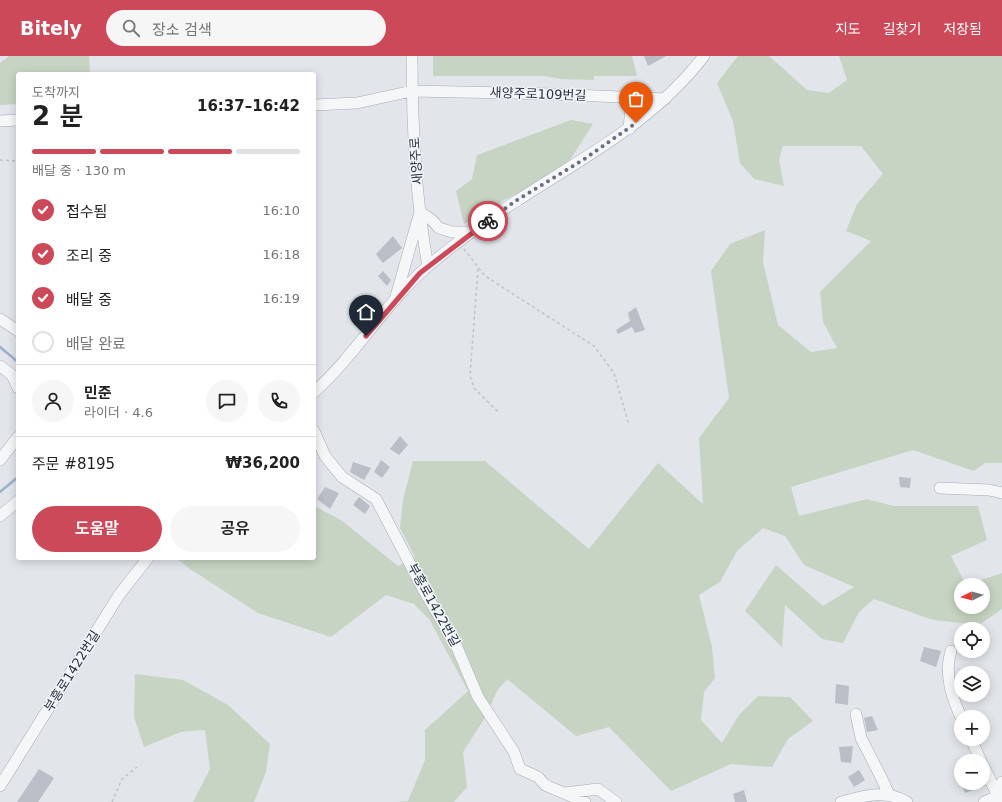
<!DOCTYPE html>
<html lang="ko">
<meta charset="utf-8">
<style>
:root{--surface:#fff;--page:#f6f6f6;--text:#222;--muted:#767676;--line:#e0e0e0;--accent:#cc495a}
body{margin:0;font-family:"DejaVu Sans","Noto Sans KR",sans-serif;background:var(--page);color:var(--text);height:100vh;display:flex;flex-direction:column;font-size:15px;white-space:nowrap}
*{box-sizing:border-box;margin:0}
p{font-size:13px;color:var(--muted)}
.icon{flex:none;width:22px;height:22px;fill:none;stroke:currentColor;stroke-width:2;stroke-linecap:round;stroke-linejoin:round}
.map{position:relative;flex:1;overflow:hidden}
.details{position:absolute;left:16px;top:16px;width:300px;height:488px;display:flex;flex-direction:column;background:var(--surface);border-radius:4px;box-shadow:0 2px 10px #0003}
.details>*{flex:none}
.needle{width:26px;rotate:264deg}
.fabs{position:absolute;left:954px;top:522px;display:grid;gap:8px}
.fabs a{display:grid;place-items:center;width:36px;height:36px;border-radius:50%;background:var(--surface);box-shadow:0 2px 10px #0003;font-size:20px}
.pin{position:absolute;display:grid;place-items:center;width:34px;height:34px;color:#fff;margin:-41px -17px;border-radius:50% 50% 50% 0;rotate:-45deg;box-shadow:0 0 4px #0007}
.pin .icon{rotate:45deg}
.courier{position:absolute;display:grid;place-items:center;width:40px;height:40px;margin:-20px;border:3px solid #cc495a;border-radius:50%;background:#fff;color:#222;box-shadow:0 1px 5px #0007}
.summary em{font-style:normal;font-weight:600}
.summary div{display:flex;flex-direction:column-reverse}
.summary{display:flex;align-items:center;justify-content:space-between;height:68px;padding:0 16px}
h1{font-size:26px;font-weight:600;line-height:30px}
.bar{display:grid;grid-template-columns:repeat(4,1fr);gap:6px 4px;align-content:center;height:48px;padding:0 16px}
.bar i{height:5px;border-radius:3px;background:var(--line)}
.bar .active{background:var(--accent)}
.bar p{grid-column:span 4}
.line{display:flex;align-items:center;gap:10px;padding:0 16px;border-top:1px solid var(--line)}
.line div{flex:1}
.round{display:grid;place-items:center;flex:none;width:42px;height:42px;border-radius:21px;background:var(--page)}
ol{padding:0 16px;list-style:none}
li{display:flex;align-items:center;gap:12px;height:44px}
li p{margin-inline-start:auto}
li .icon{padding:4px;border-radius:50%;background:var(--accent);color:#fff;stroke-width:4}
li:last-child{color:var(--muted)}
li i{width:22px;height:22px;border:2px solid var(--line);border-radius:50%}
.primary-button{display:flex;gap:8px;margin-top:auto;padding:8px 16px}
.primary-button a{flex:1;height:46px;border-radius:24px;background:var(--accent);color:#fff;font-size:16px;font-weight:600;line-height:46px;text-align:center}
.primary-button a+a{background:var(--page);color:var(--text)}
header{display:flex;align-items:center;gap:24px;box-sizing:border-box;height:56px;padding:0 20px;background:var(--accent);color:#fff}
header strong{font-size:19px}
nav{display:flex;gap:22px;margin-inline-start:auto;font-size:14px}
.search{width:280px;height:36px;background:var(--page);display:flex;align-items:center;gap:10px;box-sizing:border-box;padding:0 14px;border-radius:22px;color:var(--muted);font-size:15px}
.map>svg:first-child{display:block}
.green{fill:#c7d4c3;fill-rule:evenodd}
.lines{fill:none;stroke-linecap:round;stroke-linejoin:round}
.stream{stroke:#9db2c9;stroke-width:2.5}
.building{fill:#b9bec7}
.minor-casing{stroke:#a7acb4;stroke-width:12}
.path{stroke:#bfc3c8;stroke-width:1.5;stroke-dasharray:3 3;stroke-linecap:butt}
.minor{stroke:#f4f6f8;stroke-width:11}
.done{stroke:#6a717c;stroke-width:4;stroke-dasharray:0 7.2}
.route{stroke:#cc495a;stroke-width:5}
.labels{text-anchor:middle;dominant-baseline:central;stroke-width:3;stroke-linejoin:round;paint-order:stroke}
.street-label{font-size:13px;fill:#2a3241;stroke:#f1f4f7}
</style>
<header>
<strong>Bitely</strong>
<div class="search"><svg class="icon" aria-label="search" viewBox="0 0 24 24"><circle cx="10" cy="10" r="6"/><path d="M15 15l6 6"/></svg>장소 검색</div>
<nav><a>지도</a><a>길찾기</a><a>저장됨</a></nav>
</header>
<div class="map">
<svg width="1002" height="746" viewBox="0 0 1002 746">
<rect width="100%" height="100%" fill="#e2e5ea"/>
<path class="green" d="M9,0H89L90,18H18V48L0,49V7Z
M433,0H632L637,20H594V24L561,23L544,20H433Z
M738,0H769L807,34L829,37L847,24L839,0H1002V407H985L974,415L913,394L791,431L799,460L867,443L893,450H978L987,484L951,500L966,529L1002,517V553L979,569L933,564L874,543L859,556L843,587L822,583L785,549L782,591L745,555L776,509L823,550L854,531L804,509L785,480L763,472L737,495L720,526L699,539L712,591L715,622L704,636L701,664L722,687L739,659L758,640L790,641L813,665L788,683L772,711L731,708L671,735L609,671L576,680L507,623L497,635L486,660L463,696L467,731L454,746H397L408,745L425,704V674L468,635L429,563L414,548L386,539L331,581L258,557L190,513L176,502H314V450L341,464L398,510L415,501L400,472L403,444L413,405H485L589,493L658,407L703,448L699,382L729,342L711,215L730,188L765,174L763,206L778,269L811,296L837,292L823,266L820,236L871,185L846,175L857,148L883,118L861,90H783L779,104L784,130L754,123L740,107L733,65L717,27ZM961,529H983V551H961Z
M571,64L593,68L563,115L506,143L464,168L456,135L472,123L477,99Z
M135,618L183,624L228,649L270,688L266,716L254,746H193L210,713L205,674L181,676L144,691L134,661Z"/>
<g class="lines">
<path class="stream" d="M0,291L18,306
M0,436L18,421"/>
</g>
<path class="building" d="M644,0H666L648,10Z
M393,180L402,192L383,207L376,198Z
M383,215L391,224L387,230L378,220Z
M636,251L645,274L635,277L632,271L618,278L616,274L630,265L628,257Z
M400,380L408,389L399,399L390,393Z
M381,404L390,411L382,422L374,416Z
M353,406L371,412L364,424L350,416Z
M899,421L911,422L910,432L900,431Z
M325,431L339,437L330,453L317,443Z
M359,441L370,450L365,458L353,449Z
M924,591L941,595L936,611L920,605Z
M836,628L849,630L848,649L835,647Z
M872,660L878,674L867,676L864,662Z
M853,690L851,707L841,706L839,691Z
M39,713L54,722L38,746H17Z
M859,714L865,724L854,731L848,721Z
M969,727H984L985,730L965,737L962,730Z
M744,734L747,746H735L733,738Z"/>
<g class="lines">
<defs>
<path id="minor" d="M412,0C412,71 415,141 428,210
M621,41L631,51L629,73
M314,49L357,47L412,35L552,38L665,43
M0,65L18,64
M395,244L420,156L432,164L439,172L452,176H472
M0,263L18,275
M0,310L12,319L18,332
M314,336C356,299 385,247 428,210C456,187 487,163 518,144C586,100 653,66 704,0
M314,375L325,400L342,421L376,443L423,533L456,589L478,641L514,696L520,713L538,721L545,729L585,746
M0,404L18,381
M940,432L989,434L1002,437
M0,460L18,445
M951,595C944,617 951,640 961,661
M856,658L861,682L882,723L889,739
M971,683L981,705
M983,709L998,740L984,746
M0,730L119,539L148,502
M565,737L598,733L616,746
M998,743L1002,726
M841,746C864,740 885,733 907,746"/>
</defs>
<use href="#minor" class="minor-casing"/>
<path class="path" d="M0,104L18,105
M464,193L485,220L594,290L614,317L628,366
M478,213L470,320L474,332L498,356
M112,746L122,723L137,711"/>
<use href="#minor" class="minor"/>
</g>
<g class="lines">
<path class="done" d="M488,165L517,144L583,104L636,67"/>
<path class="route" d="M366,280L420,217L488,165"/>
</g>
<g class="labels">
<g class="street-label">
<text transform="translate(538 38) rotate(2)">새양주로109번길</text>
<text transform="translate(416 105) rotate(-94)">새양주로</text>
<text transform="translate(434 549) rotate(61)">부흥로1422번길</text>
<text transform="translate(72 615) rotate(-58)">부흥로1422번길</text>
</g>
</g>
</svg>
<div class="fabs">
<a><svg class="needle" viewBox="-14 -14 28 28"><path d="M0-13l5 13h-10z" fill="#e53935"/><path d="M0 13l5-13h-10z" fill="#767676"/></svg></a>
<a><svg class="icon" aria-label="locate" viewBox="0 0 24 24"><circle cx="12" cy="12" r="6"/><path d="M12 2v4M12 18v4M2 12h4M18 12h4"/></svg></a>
<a><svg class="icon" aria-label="layers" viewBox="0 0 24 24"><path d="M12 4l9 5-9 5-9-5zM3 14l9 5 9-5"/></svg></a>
<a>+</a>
<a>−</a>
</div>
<div class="pin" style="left:636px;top:67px;background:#ea580c"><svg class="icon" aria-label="bag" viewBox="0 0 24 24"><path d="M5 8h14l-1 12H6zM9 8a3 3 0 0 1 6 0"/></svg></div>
<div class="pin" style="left:366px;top:280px;background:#1f2937"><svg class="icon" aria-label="home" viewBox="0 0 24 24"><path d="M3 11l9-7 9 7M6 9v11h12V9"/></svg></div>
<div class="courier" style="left:488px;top:165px"><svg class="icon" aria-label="bike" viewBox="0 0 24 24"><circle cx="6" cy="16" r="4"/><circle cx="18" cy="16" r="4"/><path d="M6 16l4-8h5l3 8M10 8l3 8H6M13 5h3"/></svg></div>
<section class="details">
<div class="summary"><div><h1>2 분</h1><p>도착까지</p></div><em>16:37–16:42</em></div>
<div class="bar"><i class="active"></i><i class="active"></i><i class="active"></i><i></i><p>배달 중 · 130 m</p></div>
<ol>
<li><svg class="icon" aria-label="check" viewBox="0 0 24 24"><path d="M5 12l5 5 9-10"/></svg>접수됨<p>16:10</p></li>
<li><svg class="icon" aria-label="check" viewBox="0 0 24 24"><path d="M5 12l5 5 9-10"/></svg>조리 중<p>16:18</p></li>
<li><svg class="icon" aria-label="check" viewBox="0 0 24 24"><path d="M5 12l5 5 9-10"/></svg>배달 중<p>16:19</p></li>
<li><i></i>배달 완료</li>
</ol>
<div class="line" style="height:72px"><a class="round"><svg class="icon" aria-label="person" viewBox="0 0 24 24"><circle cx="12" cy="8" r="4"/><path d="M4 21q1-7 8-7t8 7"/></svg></a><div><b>민준</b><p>라이더 · 4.6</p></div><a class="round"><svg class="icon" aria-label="chat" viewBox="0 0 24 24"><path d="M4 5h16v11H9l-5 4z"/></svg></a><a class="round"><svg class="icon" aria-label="phone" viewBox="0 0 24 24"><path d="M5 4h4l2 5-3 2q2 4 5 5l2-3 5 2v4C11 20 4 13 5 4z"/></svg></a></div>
<div class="line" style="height:52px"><div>주문 #8195</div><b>₩36,200</b></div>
<div class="primary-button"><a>도움말</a><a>공유</a></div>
</section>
</div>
